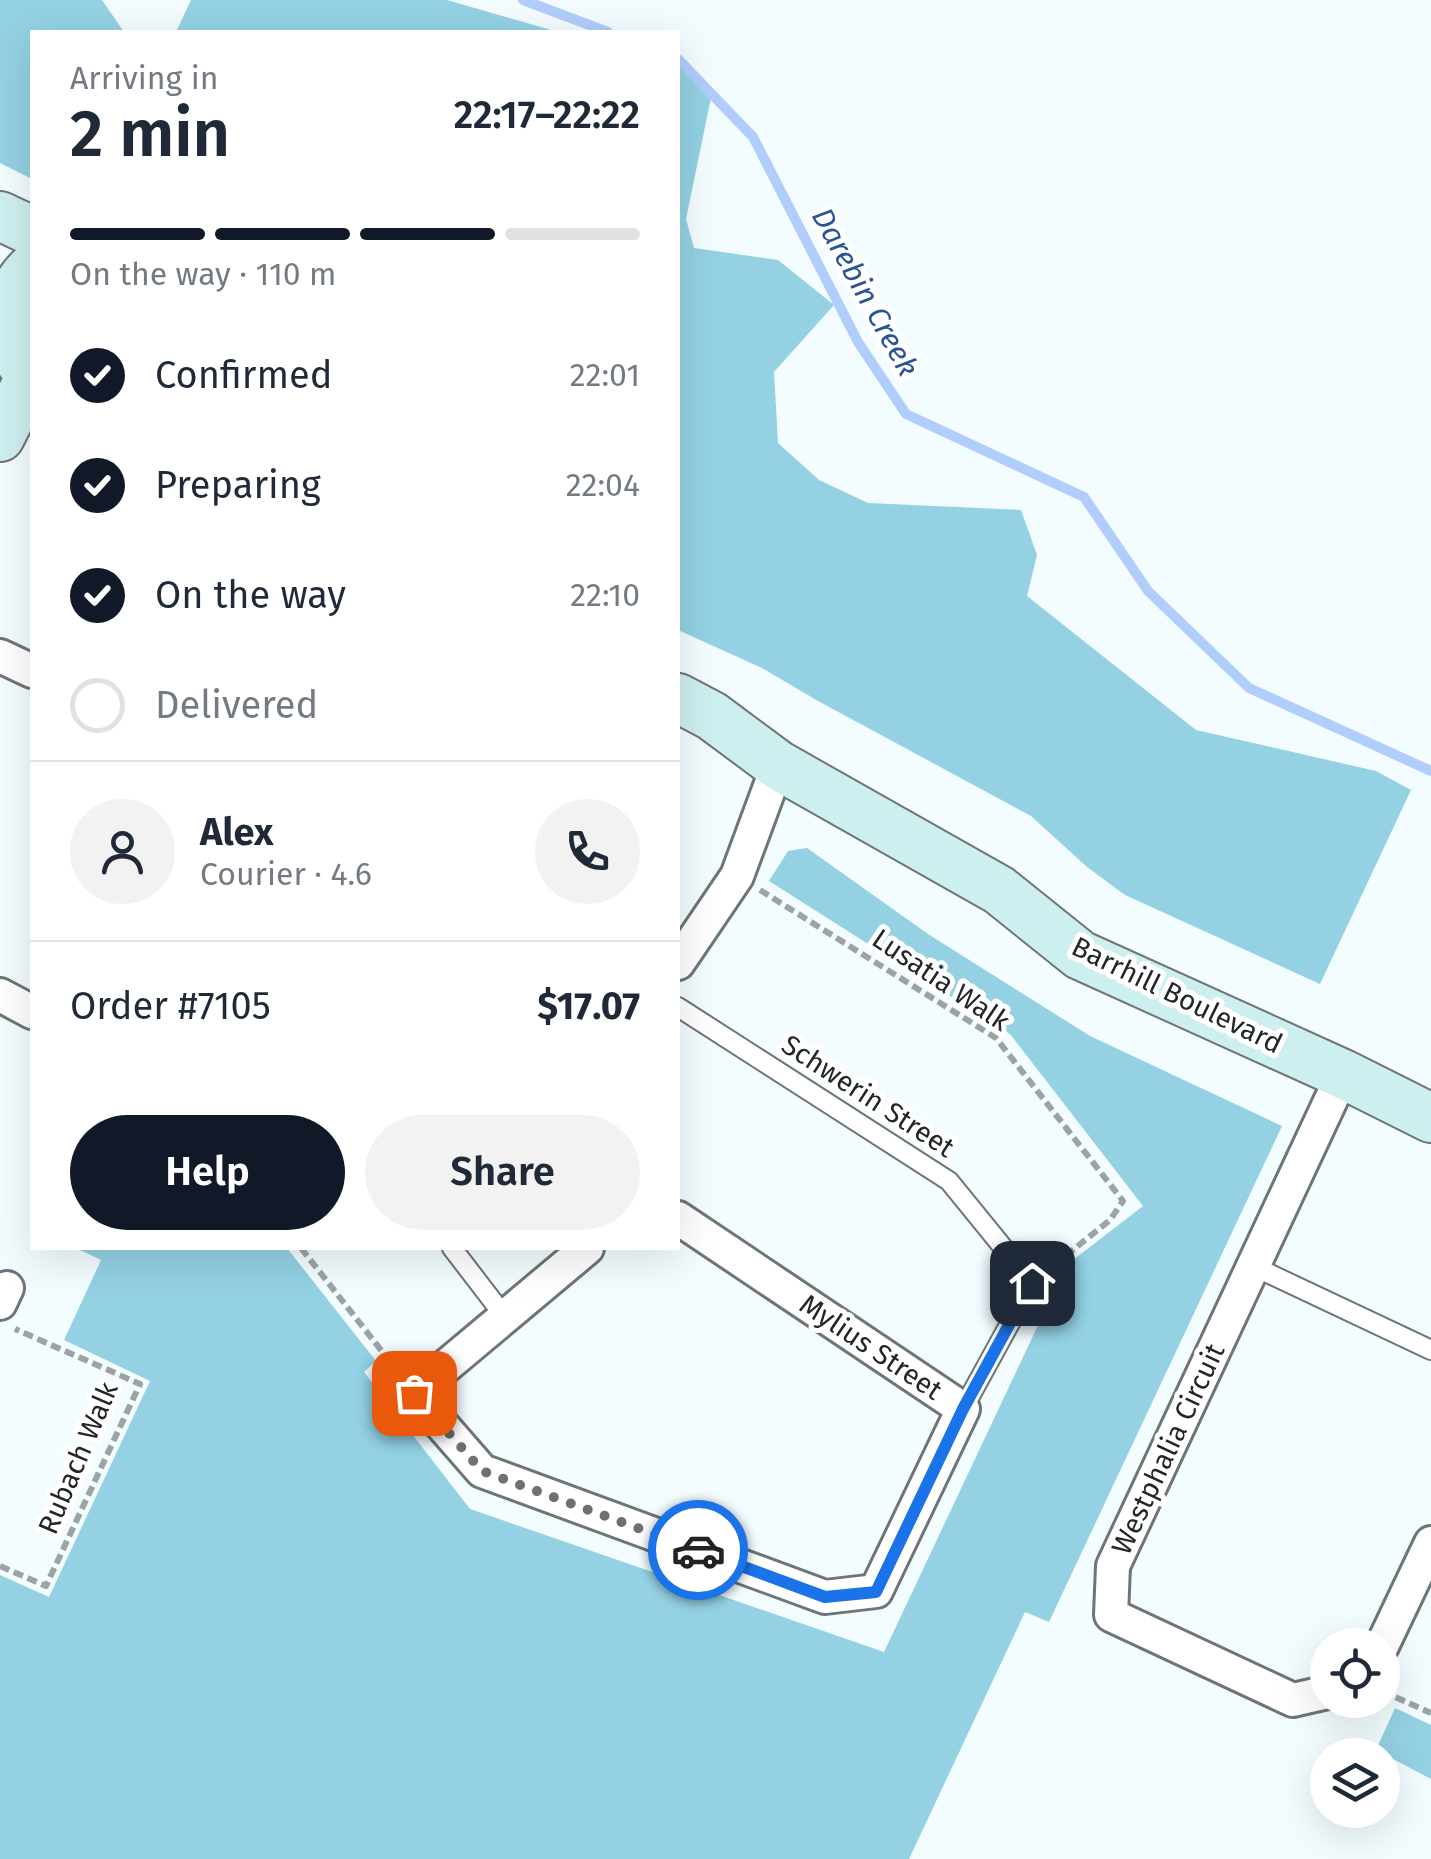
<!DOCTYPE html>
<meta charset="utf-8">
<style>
:root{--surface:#fff;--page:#f2f2f3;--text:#1f2937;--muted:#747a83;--line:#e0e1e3;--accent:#111827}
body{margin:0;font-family:"Fira Sans",sans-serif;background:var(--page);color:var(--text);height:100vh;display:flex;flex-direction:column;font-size:38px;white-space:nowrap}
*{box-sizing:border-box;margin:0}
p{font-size:32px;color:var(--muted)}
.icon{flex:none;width:55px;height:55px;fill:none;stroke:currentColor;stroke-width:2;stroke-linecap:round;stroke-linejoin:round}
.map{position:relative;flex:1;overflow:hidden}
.side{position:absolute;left:30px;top:30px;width:650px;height:1220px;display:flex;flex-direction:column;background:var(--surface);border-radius:0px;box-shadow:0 10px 40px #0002}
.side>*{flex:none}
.buttons{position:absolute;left:1310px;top:1628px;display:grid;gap:20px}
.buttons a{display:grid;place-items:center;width:90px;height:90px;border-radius:50%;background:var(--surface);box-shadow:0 10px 40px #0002;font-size:50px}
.pin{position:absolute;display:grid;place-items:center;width:85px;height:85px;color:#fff;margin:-42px;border-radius:20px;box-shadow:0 5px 15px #0006}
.courier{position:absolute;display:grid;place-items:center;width:100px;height:100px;margin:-50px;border:8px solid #1a73e8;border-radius:50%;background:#fff;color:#222;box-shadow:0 2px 12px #0007}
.headline em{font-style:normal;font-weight:600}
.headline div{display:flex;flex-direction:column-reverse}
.headline{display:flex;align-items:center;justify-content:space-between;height:170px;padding:0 40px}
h1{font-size:65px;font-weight:600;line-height:75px}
.bar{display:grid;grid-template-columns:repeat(4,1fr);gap:15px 10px;align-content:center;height:120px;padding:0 40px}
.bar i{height:12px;border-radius:8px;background:var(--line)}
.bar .active{background:var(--accent)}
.bar p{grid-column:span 4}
.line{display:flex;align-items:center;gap:25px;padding:0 40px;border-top:2px solid var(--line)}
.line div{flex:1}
.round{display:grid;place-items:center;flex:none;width:105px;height:105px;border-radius:52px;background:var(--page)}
ol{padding:0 40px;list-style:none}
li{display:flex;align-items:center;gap:30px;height:110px}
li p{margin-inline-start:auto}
li .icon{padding:10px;border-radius:50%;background:var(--accent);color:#fff;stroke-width:4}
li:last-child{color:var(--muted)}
li i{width:55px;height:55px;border:5px solid var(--line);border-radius:50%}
.action{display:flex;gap:20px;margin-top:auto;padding:20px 40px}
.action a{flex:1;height:115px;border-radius:60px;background:var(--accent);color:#fff;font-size:40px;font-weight:600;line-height:115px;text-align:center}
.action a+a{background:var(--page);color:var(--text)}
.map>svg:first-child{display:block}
.green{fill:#93d1e3}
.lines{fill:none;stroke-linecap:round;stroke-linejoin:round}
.stream{stroke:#b0cdfb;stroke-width:10}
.lane-casing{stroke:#6d7577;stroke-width:22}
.street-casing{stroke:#6d7577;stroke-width:38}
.secondary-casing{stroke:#6d7577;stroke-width:52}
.path{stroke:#9ca3a5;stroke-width:6;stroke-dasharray:10 5;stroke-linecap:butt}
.lane{stroke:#fff;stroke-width:18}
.street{stroke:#fff;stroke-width:32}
.secondary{stroke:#ceeff0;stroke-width:48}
.done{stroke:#6c7173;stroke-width:10;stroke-dasharray:0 18}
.route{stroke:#1a73e8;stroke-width:12}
.labels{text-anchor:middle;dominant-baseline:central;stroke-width:10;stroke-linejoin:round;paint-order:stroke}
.street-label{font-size:28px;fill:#232627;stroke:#fff}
.water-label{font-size:30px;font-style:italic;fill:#2a5497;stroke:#fff}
</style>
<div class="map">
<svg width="1431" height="1859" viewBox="0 0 1431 1859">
<rect width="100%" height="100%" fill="#f3fcff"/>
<path class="green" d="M0,0H102L124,32H32V179L0,163Z
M191,0H447L558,32H176Z
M678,67L685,69L712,93L686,219L694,248L778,260L834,305L774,372L778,443L819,480L868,503L1021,510L1037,555L1027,596L1196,730L1376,771L1411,790L1320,984L1125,895L1087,867L1031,816L818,701L762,668L678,630Z
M807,848L928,934L1090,1036L1282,1126L1049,1622L1025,1612L909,1859H0V1575L49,1597L150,1381L64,1340L101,1260L76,1248H287L376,1361L364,1372L470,1509L884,1652L1057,1285L1051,1277L1143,1206L1010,1034L769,881L788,851Z
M1395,1708L1431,1725V1779L1376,1750Z"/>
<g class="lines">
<path class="stream" d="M523,0L608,32
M678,59L753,137L858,342L906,414L1084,497L1148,591L1249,688L1431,771"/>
<defs>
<path id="lane" d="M678,1007L949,1181L1032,1283L963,1409
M452,1248L505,1317
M1253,1266L1431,1350"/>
<path id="street" d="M0,656L32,671
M678,963L737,876L778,765
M0,995L32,1012
M587,1248L414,1393L482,1471L825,1597L876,1591L963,1409L678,1218
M0,1303L7,1288
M1382,1646L1431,1543
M1328,1692L1293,1700L1111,1615L1113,1566L1343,1074"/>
<path id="secondary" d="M0,216L32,231
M32,268C0,298 0,345 32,376
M0,437L31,375
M678,698L712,716L778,765L999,890L1080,955L1343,1074L1431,1118"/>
</defs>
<use href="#lane" class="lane-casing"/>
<use href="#street" class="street-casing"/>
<use href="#secondary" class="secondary-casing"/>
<path class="path" d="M760,890L996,1038L1123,1201L1110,1220L1048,1270
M301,1248L395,1368
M0,1566L46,1586L140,1384L15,1329
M1382,1691L1431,1713"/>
<use href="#lane" class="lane"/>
<use href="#street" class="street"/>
<use href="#secondary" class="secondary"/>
</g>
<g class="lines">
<path class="done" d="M414,1393L482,1471L698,1550"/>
<path class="route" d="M698,1550L825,1597L876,1592L963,1409L1032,1283"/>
</g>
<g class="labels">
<g class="street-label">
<text transform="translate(941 980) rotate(34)">Lusatia Walk</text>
<text transform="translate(1177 995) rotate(26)">Barrhill Boulevard</text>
<text transform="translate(868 1096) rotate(33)">Schwerin Street</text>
<text transform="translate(871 1347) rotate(34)">Mylius Street</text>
<text transform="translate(1168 1449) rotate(-65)">Westphalia Circuit</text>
<text transform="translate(78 1458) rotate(-67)">Rubach Walk</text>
</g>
<g class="water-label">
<text transform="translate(865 292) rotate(61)">Darebin Creek</text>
</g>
</g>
</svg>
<div class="buttons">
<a><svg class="icon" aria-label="locate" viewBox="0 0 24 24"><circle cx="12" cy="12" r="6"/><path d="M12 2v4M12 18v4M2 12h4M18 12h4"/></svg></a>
<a><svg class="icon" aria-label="layers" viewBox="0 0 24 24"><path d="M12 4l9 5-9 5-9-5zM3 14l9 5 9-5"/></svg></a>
</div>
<div class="pin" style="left:414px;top:1393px;background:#ea580c"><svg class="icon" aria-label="bag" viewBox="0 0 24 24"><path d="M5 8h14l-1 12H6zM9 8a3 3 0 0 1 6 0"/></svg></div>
<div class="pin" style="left:1032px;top:1283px;background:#1f2937"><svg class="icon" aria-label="home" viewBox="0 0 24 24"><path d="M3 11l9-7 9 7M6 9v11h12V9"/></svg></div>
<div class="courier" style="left:698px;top:1550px"><svg class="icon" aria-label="car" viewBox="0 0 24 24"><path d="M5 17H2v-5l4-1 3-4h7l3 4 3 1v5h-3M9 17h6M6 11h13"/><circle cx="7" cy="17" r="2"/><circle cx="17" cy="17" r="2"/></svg></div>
<section class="side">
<div class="headline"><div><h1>2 min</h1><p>Arriving in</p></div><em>22:17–22:22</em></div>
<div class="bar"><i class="active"></i><i class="active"></i><i class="active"></i><i></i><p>On the way · 110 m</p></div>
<ol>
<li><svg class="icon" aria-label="check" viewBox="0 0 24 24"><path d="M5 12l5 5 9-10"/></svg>Confirmed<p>22:01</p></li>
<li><svg class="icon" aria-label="check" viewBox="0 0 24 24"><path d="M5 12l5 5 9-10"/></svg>Preparing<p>22:04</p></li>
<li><svg class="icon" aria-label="check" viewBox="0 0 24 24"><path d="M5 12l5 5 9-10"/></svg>On the way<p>22:10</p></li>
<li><i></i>Delivered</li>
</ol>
<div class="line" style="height:180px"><a class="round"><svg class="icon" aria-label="person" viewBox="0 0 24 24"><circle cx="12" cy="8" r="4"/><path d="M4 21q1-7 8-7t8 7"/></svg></a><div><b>Alex</b><p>Courier · 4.6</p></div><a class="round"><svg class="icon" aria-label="phone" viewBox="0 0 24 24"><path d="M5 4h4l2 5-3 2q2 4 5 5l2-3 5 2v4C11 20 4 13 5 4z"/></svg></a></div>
<div class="line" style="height:130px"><div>Order #7105</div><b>$17.07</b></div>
<div class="action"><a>Help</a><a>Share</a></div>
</section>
</div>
